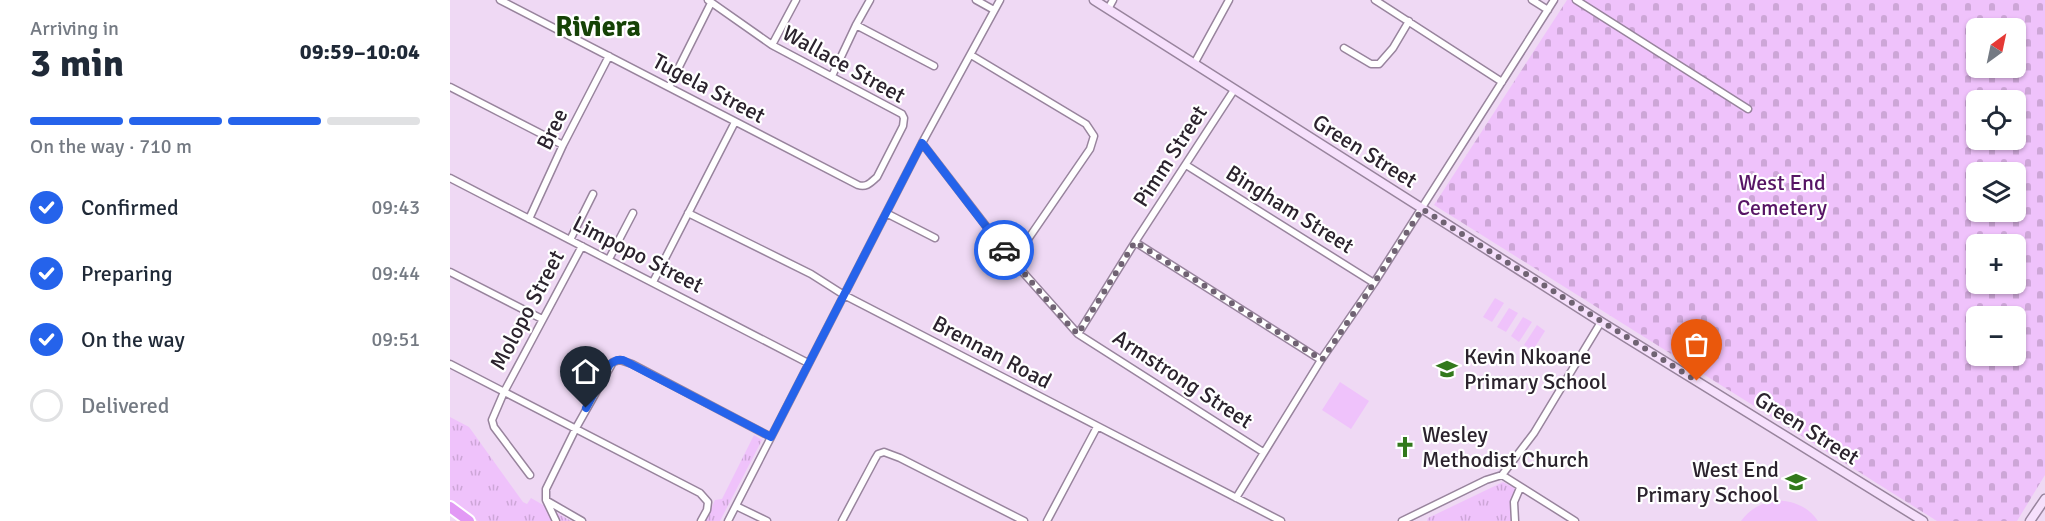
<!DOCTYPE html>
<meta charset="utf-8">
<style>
:root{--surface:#fff;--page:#f2f2f3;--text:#1f2937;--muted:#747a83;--line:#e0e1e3;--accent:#2563eb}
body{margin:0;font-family:Signika,sans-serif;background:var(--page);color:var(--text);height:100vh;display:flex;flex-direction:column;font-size:22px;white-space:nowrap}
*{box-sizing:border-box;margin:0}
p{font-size:20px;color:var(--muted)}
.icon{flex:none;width:33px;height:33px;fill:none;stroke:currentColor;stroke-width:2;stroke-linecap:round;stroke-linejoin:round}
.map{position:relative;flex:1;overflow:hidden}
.details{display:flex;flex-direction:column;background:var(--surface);width:450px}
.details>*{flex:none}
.needle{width:39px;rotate:33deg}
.fabs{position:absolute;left:1516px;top:18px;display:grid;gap:12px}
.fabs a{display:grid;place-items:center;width:60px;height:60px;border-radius:9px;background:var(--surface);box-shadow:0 2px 4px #0004;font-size:30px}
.pin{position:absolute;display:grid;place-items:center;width:51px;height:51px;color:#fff;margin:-62px -26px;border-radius:50% 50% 50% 0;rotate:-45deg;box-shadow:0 0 6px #0007}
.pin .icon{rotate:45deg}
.courier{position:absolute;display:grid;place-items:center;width:60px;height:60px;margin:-30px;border:4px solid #2563eb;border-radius:50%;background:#fff;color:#222;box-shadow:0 2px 8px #0007}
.headline em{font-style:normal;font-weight:700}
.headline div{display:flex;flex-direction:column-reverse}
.headline{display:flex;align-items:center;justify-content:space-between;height:102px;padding:0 30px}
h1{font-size:39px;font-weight:700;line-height:45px}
.bar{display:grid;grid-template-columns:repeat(4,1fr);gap:9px 6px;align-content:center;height:72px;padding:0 30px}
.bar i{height:8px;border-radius:4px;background:var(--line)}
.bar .selected{background:var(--accent)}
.bar p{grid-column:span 4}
ol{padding:0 30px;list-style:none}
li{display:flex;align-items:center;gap:18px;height:66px}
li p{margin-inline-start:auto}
li .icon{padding:6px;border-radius:50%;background:var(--accent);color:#fff;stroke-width:4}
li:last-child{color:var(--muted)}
li i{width:33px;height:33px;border:3px solid var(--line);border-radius:50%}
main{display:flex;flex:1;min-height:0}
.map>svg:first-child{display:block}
.grass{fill:url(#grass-tufts)}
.cemetery{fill:url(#cemetery-stones);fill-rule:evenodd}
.garden{fill:#efc2fb}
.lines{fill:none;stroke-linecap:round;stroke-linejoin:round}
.street-casing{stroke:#98849d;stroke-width:9}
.secondary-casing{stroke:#98849d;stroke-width:11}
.highway-casing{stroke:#fff;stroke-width:14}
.street{stroke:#fff;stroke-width:6}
.secondary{stroke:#f6e0fc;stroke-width:8}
.highway{stroke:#e299f5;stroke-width:10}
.done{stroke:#706373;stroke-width:6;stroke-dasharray:0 10.8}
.route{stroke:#2563eb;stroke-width:8}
.labels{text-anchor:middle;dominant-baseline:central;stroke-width:4.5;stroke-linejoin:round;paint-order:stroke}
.street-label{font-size:22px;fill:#2b232d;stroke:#fff}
.park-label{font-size:22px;fill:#571565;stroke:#fff}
.poi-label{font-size:22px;fill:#2b232d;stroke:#fff;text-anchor:start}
.district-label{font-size:28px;font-weight:bold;fill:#154206;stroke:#fff}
</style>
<main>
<section class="details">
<div class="headline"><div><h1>3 min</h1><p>Arriving in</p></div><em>09:59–10:04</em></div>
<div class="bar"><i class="selected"></i><i class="selected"></i><i class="selected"></i><i></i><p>On the way · 710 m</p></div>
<ol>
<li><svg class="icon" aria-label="check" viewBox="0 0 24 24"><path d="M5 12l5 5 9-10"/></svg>Confirmed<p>09:43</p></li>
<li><svg class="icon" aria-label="check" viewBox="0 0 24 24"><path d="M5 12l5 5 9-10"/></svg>Preparing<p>09:44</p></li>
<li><svg class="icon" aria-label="check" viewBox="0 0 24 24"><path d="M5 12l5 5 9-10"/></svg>On the way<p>09:51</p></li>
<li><i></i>Delivered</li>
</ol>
</section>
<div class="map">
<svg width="1595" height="521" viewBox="0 0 1595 521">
<defs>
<pattern id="grass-tufts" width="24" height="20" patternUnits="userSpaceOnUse" patternTransform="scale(1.5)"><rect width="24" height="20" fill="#efc2fb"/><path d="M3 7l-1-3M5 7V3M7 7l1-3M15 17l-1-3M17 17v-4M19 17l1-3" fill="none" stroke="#cda6d7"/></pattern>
<pattern id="cemetery-stones" width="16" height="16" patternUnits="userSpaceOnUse" patternTransform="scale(1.5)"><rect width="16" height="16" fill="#efc2fb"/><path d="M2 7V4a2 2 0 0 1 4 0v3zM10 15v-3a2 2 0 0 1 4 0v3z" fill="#cda6d7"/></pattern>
</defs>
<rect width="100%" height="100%" fill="#efd9f4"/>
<path class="grass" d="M0,417L19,427L73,502L77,504L81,498L121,521H28L0,500Z
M304,435L312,440L270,521H255L265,500L272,499Z
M1053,482L1064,488L1066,492L1061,504L1062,521H977L978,518Z"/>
<path class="cemetery" d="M1117,0H1595V475L1567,521H1487L984,205ZM1527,28H1566V68H1527ZM1527,100H1566V140H1527ZM1527,172H1566V212H1527ZM1527,244H1566V284H1527ZM1527,316H1566V356H1527Z"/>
<path class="garden" d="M1045,298L1054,303L1042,322L1033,317Z
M1059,308L1068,313L1056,332L1047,327Z
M1073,317L1082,322L1069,342L1061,336Z
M1087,325L1095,331L1083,350L1074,345Z
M890,382L919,401L901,429L872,410Z
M1324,500C1342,501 1357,505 1368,521H1291C1300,509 1310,504 1324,500Z"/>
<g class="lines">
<defs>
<path id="street" d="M50,0L408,185C417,188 421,182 427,177L453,126L454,118L452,114L322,45L258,0
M526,0L544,10
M925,0L1052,82
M1082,0L1098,10
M1126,0L1298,109
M658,9L663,0
M406,25L484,66
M322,45L346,0
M894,48L921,64H929L943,48L959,21
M521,55L636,124L644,136L640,149L563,261
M744,64L779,0
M382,76L406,25L420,0
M0,87L113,145
M219,87L261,3
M472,143L563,261L628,334L813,452
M736,165L924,283
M0,178L358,363
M238,213L361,274L394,295L831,521
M436,213L485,238
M79,219L113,145L159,56
M120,240L143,194
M685,242L871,360
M159,259L183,213
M0,272L92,319
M203,282L285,122
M628,334L685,242L784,90
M0,364L250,493L258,502L257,510L251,521
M80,475L44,427L42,420L54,392L132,246
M1052,475L1125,521
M786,498L871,360L924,283L1104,0
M99,502L132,521
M286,506L317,521
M106,521L96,500V489L126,428L163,362L170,360L182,364L321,437
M278,521L472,143L550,0
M392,521L425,459L428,454L434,452L450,458L574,521
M597,521L647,427
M952,521L1036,480L1052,475L1084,433L1151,322
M1065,521L1064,502L1070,488"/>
<path id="secondary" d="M644,0L1151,322L1473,521
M1580,521L1595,499"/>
<path id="highway" d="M0,507L19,521"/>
</defs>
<use href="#street" class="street-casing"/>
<use href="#secondary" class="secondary-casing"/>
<use href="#highway" class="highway-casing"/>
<use href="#street" class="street"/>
<use href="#secondary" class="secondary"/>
<use href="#highway" class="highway"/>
</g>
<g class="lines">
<path class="done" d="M554,250L615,321L628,334L685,242L872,360L924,283L972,209L1247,381"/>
<path class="route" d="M136,408L160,364L167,360H173L321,437L472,143L554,250"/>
</g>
<defs>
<symbol id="school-bare" viewBox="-9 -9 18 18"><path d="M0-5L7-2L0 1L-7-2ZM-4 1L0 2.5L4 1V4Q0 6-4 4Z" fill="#32791c" stroke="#fff" stroke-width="2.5" paint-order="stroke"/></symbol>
<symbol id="church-bare" viewBox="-9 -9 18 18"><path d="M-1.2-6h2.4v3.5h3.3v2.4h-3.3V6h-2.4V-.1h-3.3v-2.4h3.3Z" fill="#32791c" stroke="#fff" stroke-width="2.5" paint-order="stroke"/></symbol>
</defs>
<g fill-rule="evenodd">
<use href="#school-bare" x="982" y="354" width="30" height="30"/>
<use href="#church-bare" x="940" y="432" width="30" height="30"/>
<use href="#school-bare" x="1331" y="467" width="30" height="30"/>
</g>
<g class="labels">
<g class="street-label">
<text transform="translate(394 64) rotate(29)">Wallace Street</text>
<text transform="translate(259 88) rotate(28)">Tugela Street</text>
<text transform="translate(102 129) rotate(-64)">Bree</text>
<text transform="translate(915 151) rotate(32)">Green Street</text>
<text transform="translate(720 156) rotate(-57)">Pimm Street</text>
<text transform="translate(840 209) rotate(32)">Bingham Street</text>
<text transform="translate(188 254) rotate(27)">Limpopo Street</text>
<text transform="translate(77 310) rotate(-62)">Molopo Street</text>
<text transform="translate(542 352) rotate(28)">Brennan Road</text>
<text transform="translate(733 379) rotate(33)">Armstrong Street</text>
<text transform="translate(1357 428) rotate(32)">Green Street</text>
</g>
<g class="park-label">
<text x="1332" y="182">West End<tspan x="1332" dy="25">Cemetery</tspan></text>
</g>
<g class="poi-label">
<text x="1014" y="356">Kevin Nkoane<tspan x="1014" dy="25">Primary School</tspan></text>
<text x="972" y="434">Wesley<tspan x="972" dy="25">Methodist Church</tspan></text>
<text x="1329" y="469" text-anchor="end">West End<tspan x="1329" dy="25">Primary School</tspan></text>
</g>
<g class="district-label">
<text x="148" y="27">Riviera</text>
</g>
</g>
</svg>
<div class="fabs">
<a><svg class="needle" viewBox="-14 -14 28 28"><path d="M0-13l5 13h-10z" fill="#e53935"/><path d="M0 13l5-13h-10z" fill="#747a83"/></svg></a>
<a><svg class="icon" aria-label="locate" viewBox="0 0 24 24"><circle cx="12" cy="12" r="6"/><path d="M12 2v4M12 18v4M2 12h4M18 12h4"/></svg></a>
<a><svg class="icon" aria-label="layers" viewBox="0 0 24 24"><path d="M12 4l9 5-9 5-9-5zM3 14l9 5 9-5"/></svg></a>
<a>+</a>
<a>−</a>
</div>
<div class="pin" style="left:1247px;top:381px;background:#ea580c"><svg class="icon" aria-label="bag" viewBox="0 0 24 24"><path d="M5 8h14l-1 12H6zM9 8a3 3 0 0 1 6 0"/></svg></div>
<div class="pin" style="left:136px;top:408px;background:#1f2937"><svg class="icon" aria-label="home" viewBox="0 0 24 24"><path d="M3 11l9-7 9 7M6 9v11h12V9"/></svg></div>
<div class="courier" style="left:554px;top:250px"><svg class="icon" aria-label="car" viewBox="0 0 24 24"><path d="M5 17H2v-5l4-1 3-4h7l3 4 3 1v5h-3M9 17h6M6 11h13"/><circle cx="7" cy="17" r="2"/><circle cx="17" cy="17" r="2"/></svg></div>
</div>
</main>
